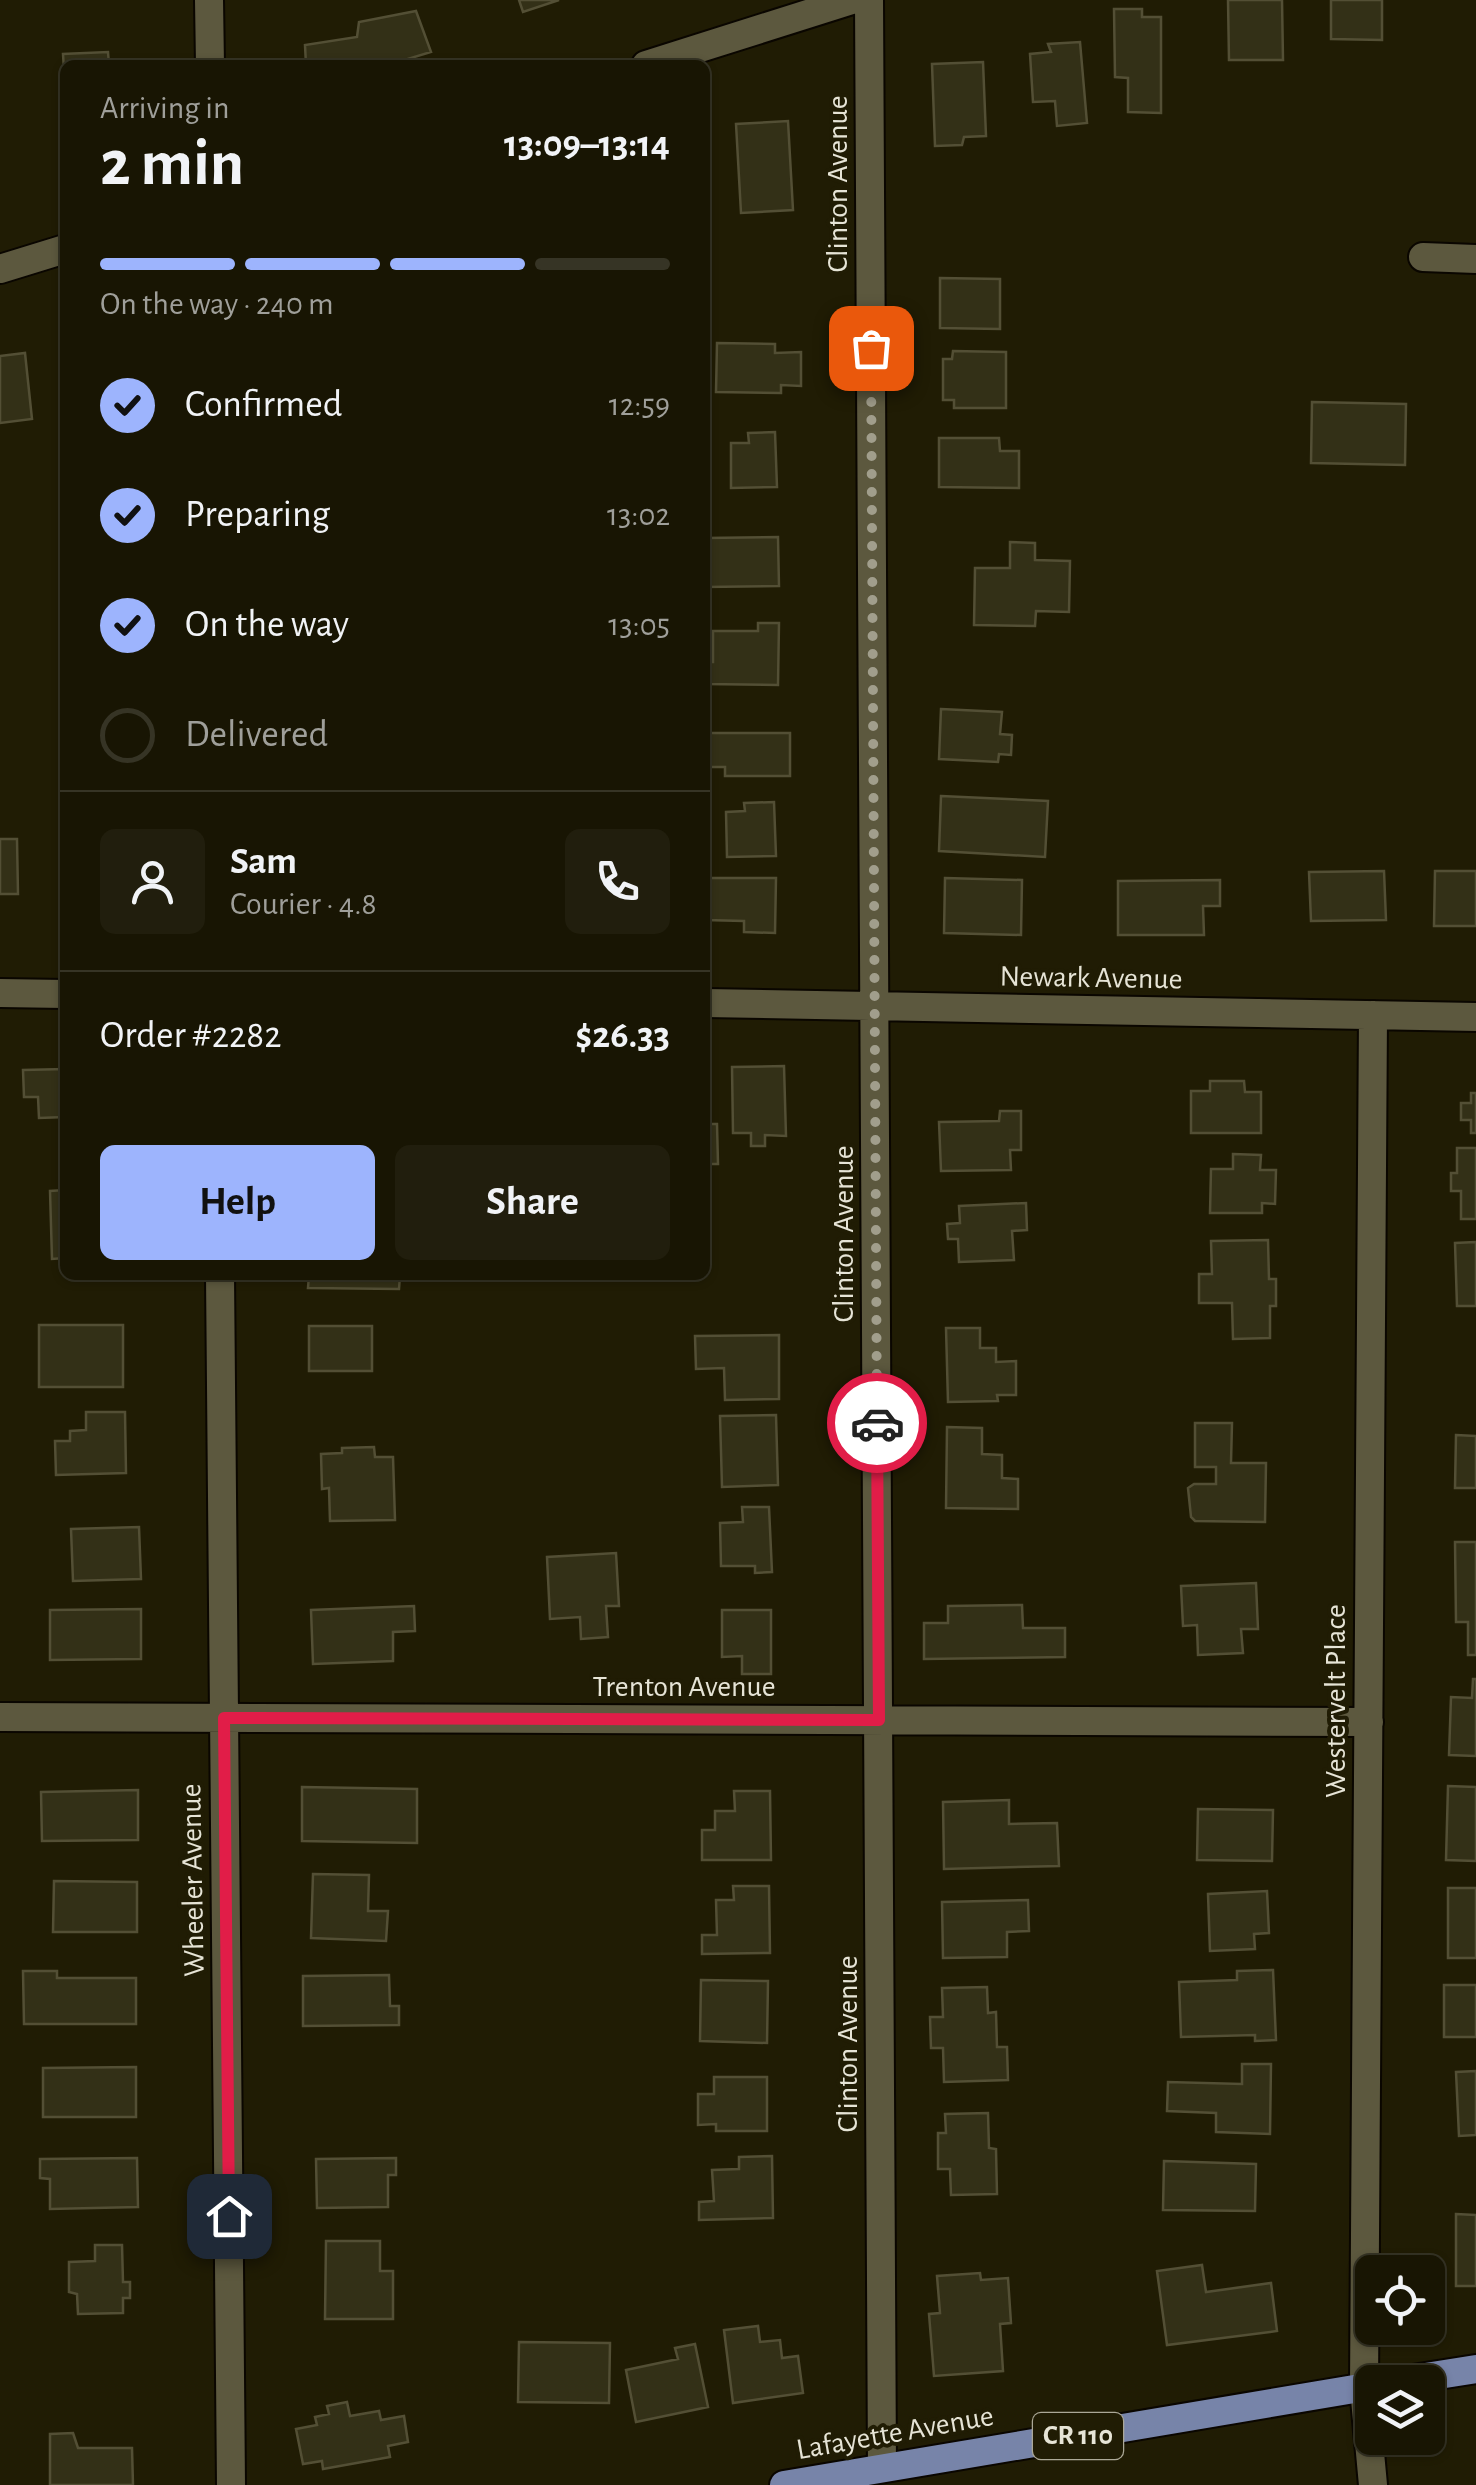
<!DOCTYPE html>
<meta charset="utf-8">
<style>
:root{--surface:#181503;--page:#211e0d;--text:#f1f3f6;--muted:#9f9f9a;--line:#363425;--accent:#9db4fd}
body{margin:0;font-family:"Alegreya Sans",sans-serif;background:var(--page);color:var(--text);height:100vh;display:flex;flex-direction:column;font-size:38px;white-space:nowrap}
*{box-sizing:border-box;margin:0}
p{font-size:32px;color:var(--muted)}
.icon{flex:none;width:55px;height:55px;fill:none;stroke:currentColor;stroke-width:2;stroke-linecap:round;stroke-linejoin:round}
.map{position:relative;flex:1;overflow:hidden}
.side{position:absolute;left:60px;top:60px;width:650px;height:1220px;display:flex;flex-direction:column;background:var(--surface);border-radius:15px;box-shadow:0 2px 8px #0004,0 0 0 2px var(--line)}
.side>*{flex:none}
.controls{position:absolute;left:1355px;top:2255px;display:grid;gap:20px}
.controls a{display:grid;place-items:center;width:90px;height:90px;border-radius:15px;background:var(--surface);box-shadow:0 2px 8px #0004,0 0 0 2px var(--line);font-size:50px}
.pin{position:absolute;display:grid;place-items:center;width:85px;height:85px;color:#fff;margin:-42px;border-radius:20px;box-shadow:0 5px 15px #0006}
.courier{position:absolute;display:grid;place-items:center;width:100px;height:100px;margin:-50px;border:8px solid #e11d48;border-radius:50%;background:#fff;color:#222;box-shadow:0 2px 12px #0007}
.summary em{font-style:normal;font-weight:700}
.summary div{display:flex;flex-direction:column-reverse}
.summary{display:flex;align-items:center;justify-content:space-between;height:170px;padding:0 40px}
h1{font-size:65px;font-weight:700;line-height:75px}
.bar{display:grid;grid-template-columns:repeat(4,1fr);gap:15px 10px;align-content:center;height:120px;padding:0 40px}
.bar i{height:12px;border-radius:8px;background:var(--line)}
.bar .selected{background:var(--accent)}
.bar p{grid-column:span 4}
.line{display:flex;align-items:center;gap:25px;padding:0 40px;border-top:2px solid var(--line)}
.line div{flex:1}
.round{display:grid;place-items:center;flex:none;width:105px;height:105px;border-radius:15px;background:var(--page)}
ol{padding:0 40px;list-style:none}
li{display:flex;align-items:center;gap:30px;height:110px}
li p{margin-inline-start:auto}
li .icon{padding:10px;border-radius:50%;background:var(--accent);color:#111;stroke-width:4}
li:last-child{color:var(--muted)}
li i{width:55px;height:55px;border:5px solid var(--line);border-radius:50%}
.action{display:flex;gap:20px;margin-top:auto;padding:20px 40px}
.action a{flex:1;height:115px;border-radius:15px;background:var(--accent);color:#111;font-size:40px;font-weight:700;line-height:115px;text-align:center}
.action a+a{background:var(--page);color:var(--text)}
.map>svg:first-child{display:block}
.building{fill:#333017;stroke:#534f35;stroke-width:2.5}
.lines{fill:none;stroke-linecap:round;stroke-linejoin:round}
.minor-casing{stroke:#0a0600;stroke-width:32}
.primary-casing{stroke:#0a0600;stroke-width:32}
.minor{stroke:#5c583e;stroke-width:28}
.primary{stroke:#7784a9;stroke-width:28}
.done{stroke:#a19e8c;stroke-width:10;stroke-dasharray:0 18}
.route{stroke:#e11d48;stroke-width:12}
.labels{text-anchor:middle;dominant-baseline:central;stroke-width:8;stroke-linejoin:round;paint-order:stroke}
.shield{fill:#201c04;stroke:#aba897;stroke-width:2.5}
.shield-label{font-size:28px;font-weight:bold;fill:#e6e4d6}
.street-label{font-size:30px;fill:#e6e4d6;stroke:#201c04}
</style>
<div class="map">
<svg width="1476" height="2485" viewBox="0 0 1476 2485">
<rect width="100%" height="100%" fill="#201c04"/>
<path class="building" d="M519,0H559L523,12Z
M1228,0H1282L1283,60H1229Z
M1331,0H1382V40L1331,39Z
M1114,9H1142V17H1161V113L1128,112V78L1115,77Z
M416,11L431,52L388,65H306L305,45L357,37L359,22Z
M1080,42L1087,123L1057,126L1055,101L1033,102L1030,54L1051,52L1048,44Z
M108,52L109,65H65V87L63,54Z
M983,62L986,136L964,137L962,145L935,146L932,64Z
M788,121L793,210L741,213L736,124Z
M705,150L710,238H705Z
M940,278L1000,279V329L940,328Z
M717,343L775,344V353L801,352V386L781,385V393L716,392Z
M953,351L1006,352V408H954V400H943V359H952Z
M25,353L32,419L0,423V356Z
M1312,402L1406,404L1405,465L1311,463Z
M775,432L777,487L731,488V443H749L748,433Z
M939,438H999L1000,451H1019V488L939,487Z
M778,537L779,586L705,587V538Z
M1010,542L1035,543V560L1070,561L1069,612L1036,611L1035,626L974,625L975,568H1010Z
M758,623H779L778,685L705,684V662H713V631H758Z
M941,709L1002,712L1000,734L1012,735L1011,755L999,754L998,762L939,759Z
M705,733H790V776H725V767H705Z
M941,796L1048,801L1045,857L939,851Z
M774,802L776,856L727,857L726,812L745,811L744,803Z
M0,839H17L18,894H0Z
M1384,871L1386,920L1311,921L1309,872Z
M1435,871H1476V926H1434Z
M705,878H776L775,933L744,932V921L705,920Z
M945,878L1022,880L1021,935L944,933Z
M1220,880V906H1203L1204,935H1118V881Z
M784,1066L786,1136L765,1135V1146H751V1133H733L732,1067Z
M65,1069V1117L39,1118L38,1097H24L23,1070Z
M1210,1081H1244L1245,1092H1261V1133H1191V1091H1210Z
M1471,1093H1476V1133H1471V1120H1461V1103H1471Z
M1000,1111H1021V1150H1010L1011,1170L941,1171L939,1122L999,1121Z
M705,1124H717L718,1164H705Z
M1457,1148H1476V1219H1461V1191H1451V1173H1457Z
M1233,1154L1261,1155L1260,1170H1276L1275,1204L1262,1203V1213H1210L1211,1169H1233Z
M65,1190V1258L52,1259L50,1191Z
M1026,1203L1027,1230L1012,1231L1014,1260L959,1262L958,1239H948L947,1224L960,1223L959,1206Z
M1268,1240L1269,1279H1276V1306H1270V1338L1233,1339L1232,1303H1199V1274H1212L1211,1241Z
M1476,1242V1306H1457L1455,1243Z
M309,1275H400L399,1289L308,1288Z
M39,1325H123V1387H39Z
M309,1326H372V1371H309Z
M946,1328H980V1348H996V1362L1016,1361V1395H997L998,1401L948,1402Z
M779,1335V1399L725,1400L724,1368L696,1369L695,1336Z
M86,1412H125L126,1473L56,1475L55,1441H70V1431L86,1430Z
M776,1415L778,1485L722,1487L720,1416Z
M1195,1423H1232L1231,1463H1266L1265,1522L1195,1521L1191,1517L1188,1488L1194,1484H1216V1467H1195Z
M947,1427L982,1428V1454L1002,1455V1478L1018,1479V1509L946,1508Z
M1456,1435L1476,1436V1488H1455Z
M374,1447L375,1457H393L395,1520L330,1521L329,1488L322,1489L321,1454L342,1453V1448Z
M742,1507H769L772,1572L755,1573V1566H721L720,1523L743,1522Z
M139,1527L141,1579L73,1581L71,1529Z
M1455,1542H1476V1655H1468V1622H1456Z
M616,1553L619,1606H606L608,1637L581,1639L580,1617L550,1619L547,1557Z
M1256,1583L1258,1629H1241L1243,1653L1198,1655L1197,1625L1183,1626L1181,1586Z
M1022,1605L1023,1628H1065V1657L924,1659V1623H948V1606Z
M414,1606L415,1631L393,1632V1661L313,1664L311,1610Z
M141,1609V1659L50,1660V1610Z
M722,1610H771V1674H742V1656L722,1657Z
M1473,1679H1476V1756L1449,1755L1451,1697L1472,1698Z
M1448,1786L1476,1787V1861L1446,1860Z
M302,1787L417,1789V1843L302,1841Z
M138,1790V1840L42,1841L41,1792Z
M734,1791H770L771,1860H702V1830H715V1811H735Z
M1009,1800V1824L1057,1823L1059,1866L944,1869L943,1802Z
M1198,1809L1273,1810L1272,1861L1197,1860Z
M313,1874L369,1875L368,1911H388L386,1941L311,1938Z
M54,1881L137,1882V1932H53Z
M733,1886H769L770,1953L702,1954V1935H717L716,1900H734Z
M1448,1888H1476V1958H1448Z
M1267,1891L1269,1933L1254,1934L1255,1949L1210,1951L1208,1894Z
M1028,1900L1029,1931L1007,1932V1957L943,1958L942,1902Z
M1273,1970L1276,2040L1255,2041V2035L1181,2037L1179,1982L1237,1980V1971Z
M23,1971H57V1978H136V2024H24Z
M389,1975L390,2006H399V2025L303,2026V1976Z
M701,1980L768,1981L767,2043L700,2041Z
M1444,1985H1476V2037H1444Z
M987,1987L988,2013L996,2012L997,2047H1007L1008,2080L944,2082L943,2048H931L930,2017H943L942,1988Z
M1242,2064H1271L1270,2134L1216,2132V2113L1167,2111L1168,2082L1242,2084Z
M136,2067V2117H43V2068Z
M1476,2071V2135L1459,2136L1456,2072Z
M714,2077H767V2131H716V2124L698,2125V2094H714Z
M988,2113L989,2148L996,2149L997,2194L951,2195L950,2169H938V2133H946L945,2114Z
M772,2156L773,2218L699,2220V2202L714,2201L712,2170L739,2169V2157Z
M137,2158L138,2207L50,2209V2179L40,2178V2159Z
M396,2158V2175H388V2207L317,2208L316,2159Z
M1164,2161L1256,2164L1255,2211L1163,2210Z
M1456,2214L1476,2215V2286H1456Z
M326,2241H380V2271H393V2319H325Z
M95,2245H122L123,2282H130V2298H123V2313L78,2314L77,2294L69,2292V2262L95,2261Z
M1202,2265L1206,2292L1271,2283L1277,2331L1167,2345L1157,2271Z
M980,2273L981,2280L1008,2278L1011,2323L1000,2324L1003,2371L934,2376L929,2314L940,2313L937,2276Z
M758,2326L760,2342L780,2340L782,2358L798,2356L803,2393L733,2403L724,2330Z
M519,2342L610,2343L609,2403L518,2402Z
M695,2344L708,2407L636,2422L626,2370L678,2359L675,2348Z
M347,2402L350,2416L379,2411L381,2420L404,2416L408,2442L388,2446L390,2457L323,2469L322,2461L303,2464L296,2429L317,2425L315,2417L329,2414L327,2406Z
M73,2433L78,2448H132L133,2485H50V2434Z"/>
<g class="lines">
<defs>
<path id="minor" d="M209,0L210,65
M869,0L882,2468
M646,65L852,0
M1423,257L1476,259
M0,269L65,249
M0,993L65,994
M705,1003L1476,1017
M220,1275L231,2485
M0,1717L1369,1722
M1373,2485L1364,2388L1373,1015"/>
<path id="primary" d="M1394,2382L1476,2369
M784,2485L1372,2386"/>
</defs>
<use href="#minor" class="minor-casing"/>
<use href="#primary" class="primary-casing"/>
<use href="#minor" class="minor"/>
<use href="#primary" class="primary"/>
</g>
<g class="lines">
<path class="done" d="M871,348L877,1423"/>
<path class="route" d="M229,2216L224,1718L879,1720L877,1423"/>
</g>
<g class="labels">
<rect class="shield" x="1033" y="2413" width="90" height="46" rx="8"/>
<g class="shield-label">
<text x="1078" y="2436">CR 110</text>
</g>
<g class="street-label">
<text transform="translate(838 184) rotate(-90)">Clinton Avenue</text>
<text transform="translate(1091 978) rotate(1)">Newark Avenue</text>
<text transform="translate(844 1234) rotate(-90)">Clinton Avenue</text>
<text x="684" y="1687">Trenton Avenue</text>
<text transform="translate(1336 1701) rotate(-90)">Westervelt Place</text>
<text transform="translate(193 1880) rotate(-91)">Wheeler Avenue</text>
<text transform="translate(848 2044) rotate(-90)">Clinton Avenue</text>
<text transform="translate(895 2433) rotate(-10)">Lafayette Avenue</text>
</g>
</g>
</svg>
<div class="controls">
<a><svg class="icon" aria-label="locate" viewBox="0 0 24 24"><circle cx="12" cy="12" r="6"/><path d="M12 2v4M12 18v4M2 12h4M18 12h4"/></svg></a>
<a><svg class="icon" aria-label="layers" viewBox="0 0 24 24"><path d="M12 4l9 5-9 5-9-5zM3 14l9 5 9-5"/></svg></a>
</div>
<div class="pin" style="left:871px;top:348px;background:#ea580c"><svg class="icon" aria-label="bag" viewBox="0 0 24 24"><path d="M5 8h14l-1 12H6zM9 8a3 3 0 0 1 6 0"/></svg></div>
<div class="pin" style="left:229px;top:2216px;background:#1f2937"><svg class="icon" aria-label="home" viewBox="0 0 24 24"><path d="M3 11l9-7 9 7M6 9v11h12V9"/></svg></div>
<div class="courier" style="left:877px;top:1423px"><svg class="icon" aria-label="car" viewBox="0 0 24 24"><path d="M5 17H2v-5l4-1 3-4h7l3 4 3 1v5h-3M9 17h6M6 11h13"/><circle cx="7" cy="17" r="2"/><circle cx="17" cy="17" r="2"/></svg></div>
<section class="side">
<div class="summary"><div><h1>2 min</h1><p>Arriving in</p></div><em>13:09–13:14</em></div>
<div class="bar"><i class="selected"></i><i class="selected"></i><i class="selected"></i><i></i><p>On the way · 240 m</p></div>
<ol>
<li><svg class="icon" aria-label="check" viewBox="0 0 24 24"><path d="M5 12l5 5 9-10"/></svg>Confirmed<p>12:59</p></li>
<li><svg class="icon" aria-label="check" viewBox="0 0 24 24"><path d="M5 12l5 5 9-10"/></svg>Preparing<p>13:02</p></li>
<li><svg class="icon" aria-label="check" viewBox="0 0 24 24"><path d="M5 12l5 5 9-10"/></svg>On the way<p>13:05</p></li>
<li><i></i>Delivered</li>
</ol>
<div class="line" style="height:180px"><a class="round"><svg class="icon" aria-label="person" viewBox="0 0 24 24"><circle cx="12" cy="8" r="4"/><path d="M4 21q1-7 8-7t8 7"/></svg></a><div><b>Sam</b><p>Courier · 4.8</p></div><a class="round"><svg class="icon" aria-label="phone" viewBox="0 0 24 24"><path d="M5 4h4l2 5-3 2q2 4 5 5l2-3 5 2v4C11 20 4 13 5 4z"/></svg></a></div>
<div class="line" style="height:130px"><div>Order #2282</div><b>$26.33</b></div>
<div class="action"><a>Help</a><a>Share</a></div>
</section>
</div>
